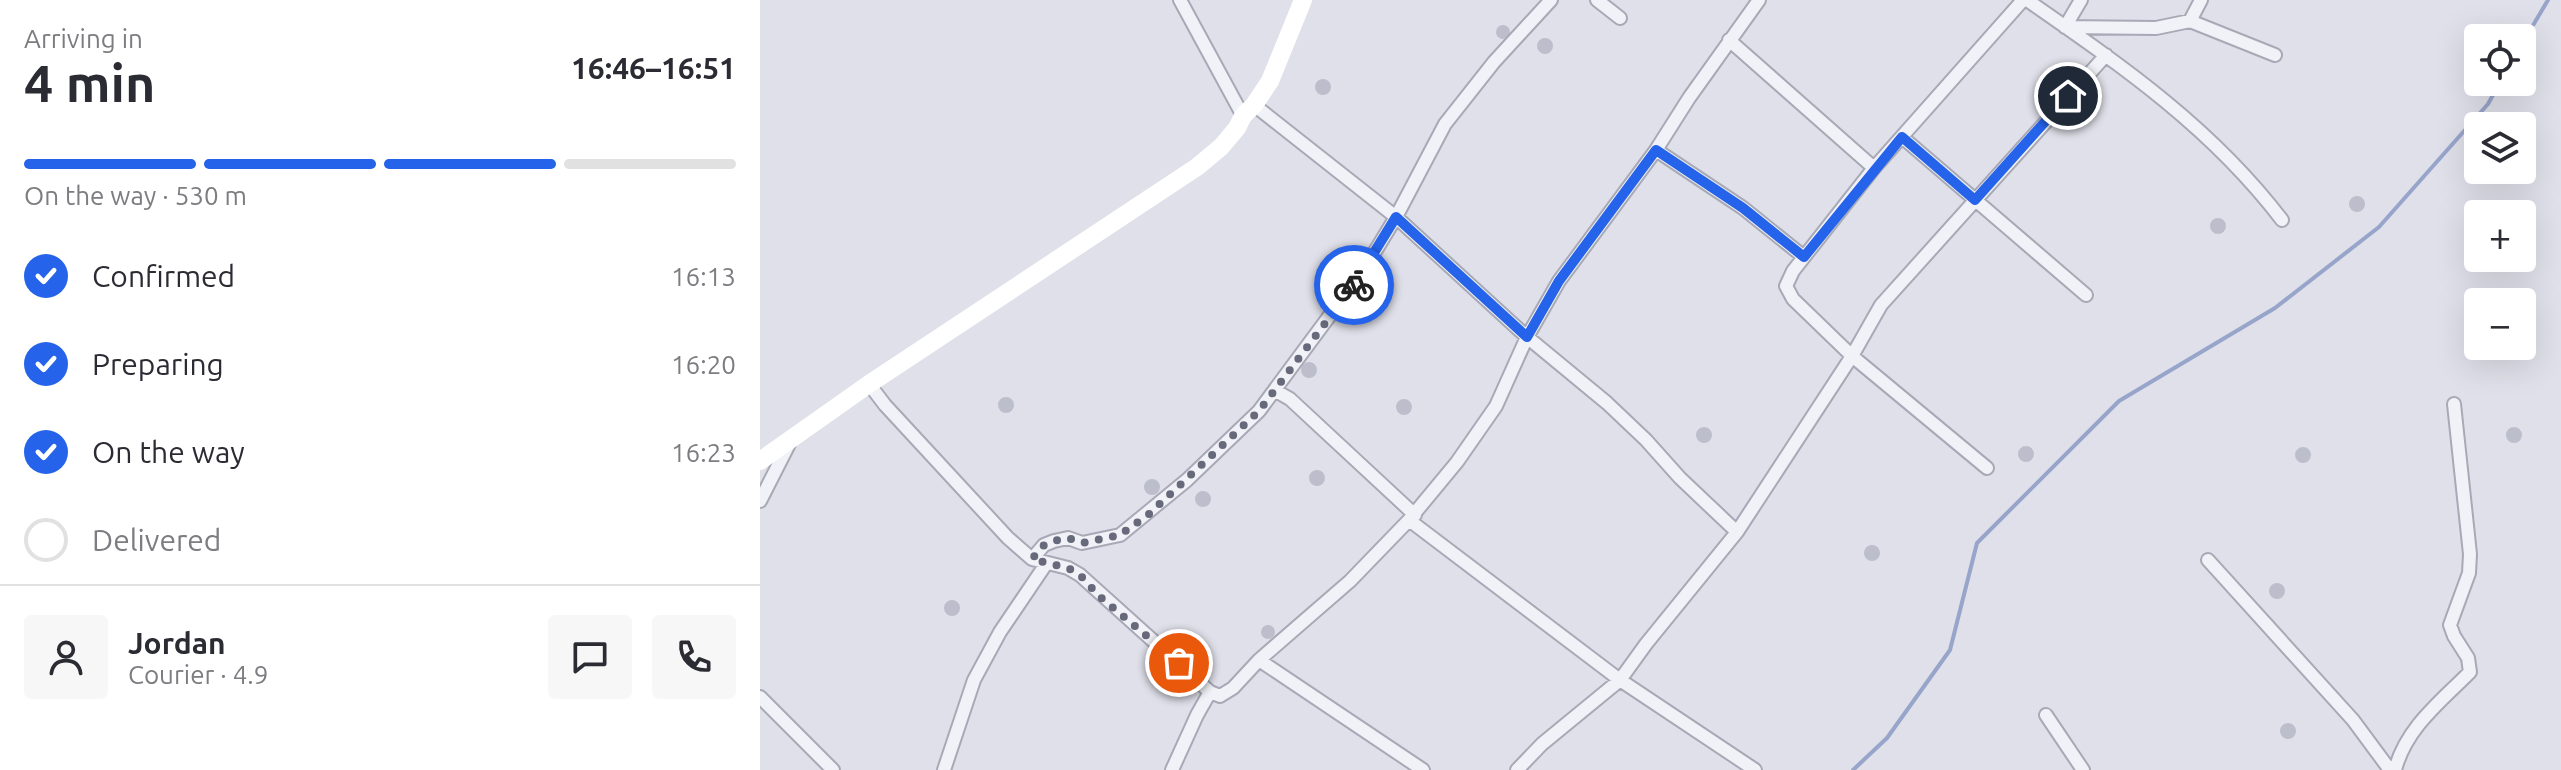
<!DOCTYPE html>
<meta charset="utf-8">
<style>
:root{--surface:#fff;--page:#f7f7f7;--text:#2b2b33;--muted:#7c7c81;--line:#e1e1e2;--accent:#2563eb}
body{margin:0;font-family:Ubuntu,sans-serif;background:var(--page);color:var(--text);height:100vh;display:flex;flex-direction:column;font-size:30px;white-space:nowrap}
*{box-sizing:border-box;margin:0}
p{font-size:26px;color:var(--muted)}
.icon{flex:none;width:44px;height:44px;fill:none;stroke:currentColor;stroke-width:2;stroke-linecap:round;stroke-linejoin:round}
.map{position:relative;flex:1;overflow:hidden}
.details{display:flex;flex-direction:column;background:var(--surface);width:760px}
.details>*{flex:none}
.buttons{position:absolute;left:1704px;top:24px;display:grid;gap:16px}
.buttons a{display:grid;place-items:center;width:72px;height:72px;border-radius:8px;background:var(--surface);box-shadow:0 8px 32px #0002;font-size:40px}
.pin{position:absolute;display:grid;place-items:center;width:68px;height:68px;color:#fff;margin:-34px;border:4px solid #fff;border-radius:50%;box-shadow:0 2px 8px #0007}
.courier{position:absolute;display:grid;place-items:center;width:80px;height:80px;margin:-40px;border:6px solid #2563eb;border-radius:50%;background:#fff;color:#222;box-shadow:0 2px 10px #0007}
.headline em{font-style:normal;font-weight:700}
.headline div{display:flex;flex-direction:column-reverse}
.headline{display:flex;align-items:center;justify-content:space-between;height:136px;padding:0 24px}
h1{font-size:52px;font-weight:700;line-height:60px}
.bar{display:grid;grid-template-columns:repeat(4,1fr);gap:12px 8px;align-content:center;height:96px;padding:0 24px}
.bar i{height:10px;border-radius:6px;background:var(--line)}
.bar .selected{background:var(--accent)}
.bar p{grid-column:span 4}
.line{display:flex;align-items:center;gap:20px;padding:0 24px;border-top:2px solid var(--line)}
.line div{flex:1}
.round{display:grid;place-items:center;flex:none;width:84px;height:84px;border-radius:8px;background:var(--page)}
ol{padding:0 24px;list-style:none}
li{display:flex;align-items:center;gap:24px;height:88px}
li p{margin-inline-start:auto}
li .icon{padding:8px;border-radius:50%;background:var(--accent);color:#fff;stroke-width:4}
li:last-child{color:var(--muted)}
li i{width:44px;height:44px;border:4px solid var(--line);border-radius:50%}
main{display:flex;flex:1;min-height:0}
.map>svg:first-child{display:block}
.lines{fill:none;stroke-linecap:round;stroke-linejoin:round}
.stream{stroke:#98a5cb;stroke-width:4}
.building{fill:#bcbecc}
.street-casing{stroke:#a8a9b6;stroke-width:16}
.street{stroke:#f1f2f7;stroke-width:12}
.secondary{stroke:#fff;stroke-width:18}
.done{stroke:#676a7b;stroke-width:8;stroke-dasharray:0 14.4}
.route{stroke:#2563eb;stroke-width:10}
</style>
<main>
<section class="details">
<div class="headline"><div><h1>4 min</h1><p>Arriving in</p></div><em>16:46–16:51</em></div>
<div class="bar"><i class="selected"></i><i class="selected"></i><i class="selected"></i><i></i><p>On the way · 530 m</p></div>
<ol>
<li><svg class="icon" aria-label="check" viewBox="0 0 24 24"><path d="M5 12l5 5 9-10"/></svg>Confirmed<p>16:13</p></li>
<li><svg class="icon" aria-label="check" viewBox="0 0 24 24"><path d="M5 12l5 5 9-10"/></svg>Preparing<p>16:20</p></li>
<li><svg class="icon" aria-label="check" viewBox="0 0 24 24"><path d="M5 12l5 5 9-10"/></svg>On the way<p>16:23</p></li>
<li><i></i>Delivered</li>
</ol>
<div class="line" style="height:144px"><a class="round"><svg class="icon" aria-label="person" viewBox="0 0 24 24"><circle cx="12" cy="8" r="4"/><path d="M4 21q1-7 8-7t8 7"/></svg></a><div><b>Jordan</b><p>Courier · 4.9</p></div><a class="round"><svg class="icon" aria-label="chat" viewBox="0 0 24 24"><path d="M4 5h16v11H9l-5 4z"/></svg></a><a class="round"><svg class="icon" aria-label="phone" viewBox="0 0 24 24"><path d="M5 4h4l2 5-3 2q2 4 5 5l2-3 5 2v4C11 20 4 13 5 4z"/></svg></a></div>
</section>
<div class="map">
<svg width="1801" height="770" viewBox="0 0 1801 770">
<rect width="100%" height="100%" fill="#dfe0e9"/>
<g class="lines">
<path class="stream" d="M1762,44L1788,0
M1093,770L1127,738L1190,650L1217,543L1359,401L1515,308L1619,227L1728,104L1740,82"/>
</g>
<path class="building" d="M736 32a7 7 0 1 1 14 0a7 7 0 1 1-14 0Z
M777 46a8 8 0 1 1 16 0a8 8 0 1 1-16 0Z
M555 87a8 8 0 1 1 16 0a8 8 0 1 1-16 0Z
M1589 204a8 8 0 1 1 16 0a8 8 0 1 1-16 0Z
M1450 226a8 8 0 1 1 16 0a8 8 0 1 1-16 0Z
M541 370a8 8 0 1 1 16 0a8 8 0 1 1-16 0Z
M238 405a8 8 0 1 1 16 0a8 8 0 1 1-16 0Z
M636 407a8 8 0 1 1 16 0a8 8 0 1 1-16 0Z
M1746 435a8 8 0 1 1 16 0a8 8 0 1 1-16 0Z
M936 435a8 8 0 1 1 16 0a8 8 0 1 1-16 0Z
M1258 454a8 8 0 1 1 16 0a8 8 0 1 1-16 0Z
M1535 455a8 8 0 1 1 16 0a8 8 0 1 1-16 0Z
M549 478a8 8 0 1 1 16 0a8 8 0 1 1-16 0Z
M384 487a8 8 0 1 1 16 0a8 8 0 1 1-16 0Z
M435 499a8 8 0 1 1 16 0a8 8 0 1 1-16 0Z
M1104 553a8 8 0 1 1 16 0a8 8 0 1 1-16 0Z
M1509 591a8 8 0 1 1 16 0a8 8 0 1 1-16 0Z
M184 608a8 8 0 1 1 16 0a8 8 0 1 1-16 0Z
M501 632a7 7 0 1 1 14 0a7 7 0 1 1-14 0Z
M1520 731a8 8 0 1 1 16 0a8 8 0 1 1-16 0Z"/>
<g class="lines">
<defs>
<path id="street" d="M420,0L483,116
M837,0L860,18
M1267,0C1362,66 1451,127 1522,220
M1321,0L1305,27L1396,28L1430,21L1515,55
M1430,21L1441,0
M969,40L1114,168
M494,105L636,217L767,337L847,403L886,440L920,478L977,532
M1142,137L1326,295
M896,150L983,208L1044,257
M109,384L125,405L248,538L272,559L308,568L320,575L450,692L460,696L473,688L499,660L590,581L649,520L860,680L995,770
M516,391L530,399L655,515
M1227,468L1092,356L1033,299L1026,286L1033,271L1114,168L1263,0
M0,501L29,444
M649,520L697,462L736,406L767,337L799,281L896,150L929,98L999,0
M272,559L284,545L294,541L308,538L322,543L360,535L427,480L499,411L605,268L636,217L685,124L734,62L791,0
M1448,560L1593,720L1630,770
M499,660L663,770
M0,697L73,770
M1286,715L1323,770
M184,770L214,680L240,632L286,564
M412,770L437,715L450,692
M757,770L782,744L860,680L886,644L977,532L1092,356L1121,305L1346,55
M1635,770C1646,728 1680,702 1710,672L1708,658L1694,636L1690,625L1709,573L1710,554L1694,404"/>
</defs>
<use href="#street" class="street-casing"/>
<use href="#street" class="street"/>
<path class="secondary" d="M0,461L109,384L437,167L461,147L477,128L483,116L494,105L510,81L543,0"/>
</g>
<g class="lines">
<path class="done" d="M419,663L339,596L320,575L308,568L272,559L284,545L294,541L308,538L322,543L360,535L389,514L499,411L594,285"/>
<path class="route" d="M594,285L636,217L767,337L799,281L896,150L983,208L1044,257L1142,137L1215,200L1308,96"/>
</g>
</svg>
<div class="buttons">
<a><svg class="icon" aria-label="locate" viewBox="0 0 24 24"><circle cx="12" cy="12" r="6"/><path d="M12 2v4M12 18v4M2 12h4M18 12h4"/></svg></a>
<a><svg class="icon" aria-label="layers" viewBox="0 0 24 24"><path d="M12 4l9 5-9 5-9-5zM3 14l9 5 9-5"/></svg></a>
<a>+</a>
<a>−</a>
</div>
<div class="pin" style="left:419px;top:663px;background:#ea580c"><svg class="icon" aria-label="bag" viewBox="0 0 24 24"><path d="M5 8h14l-1 12H6zM9 8a3 3 0 0 1 6 0"/></svg></div>
<div class="pin" style="left:1308px;top:96px;background:#1f2937"><svg class="icon" aria-label="home" viewBox="0 0 24 24"><path d="M3 11l9-7 9 7M6 9v11h12V9"/></svg></div>
<div class="courier" style="left:594px;top:285px"><svg class="icon" aria-label="bike" viewBox="0 0 24 24"><circle cx="6" cy="16" r="4"/><circle cx="18" cy="16" r="4"/><path d="M6 16l4-8h5l3 8M10 8l3 8H6M13 5h3"/></svg></div>
</div>
</main>
